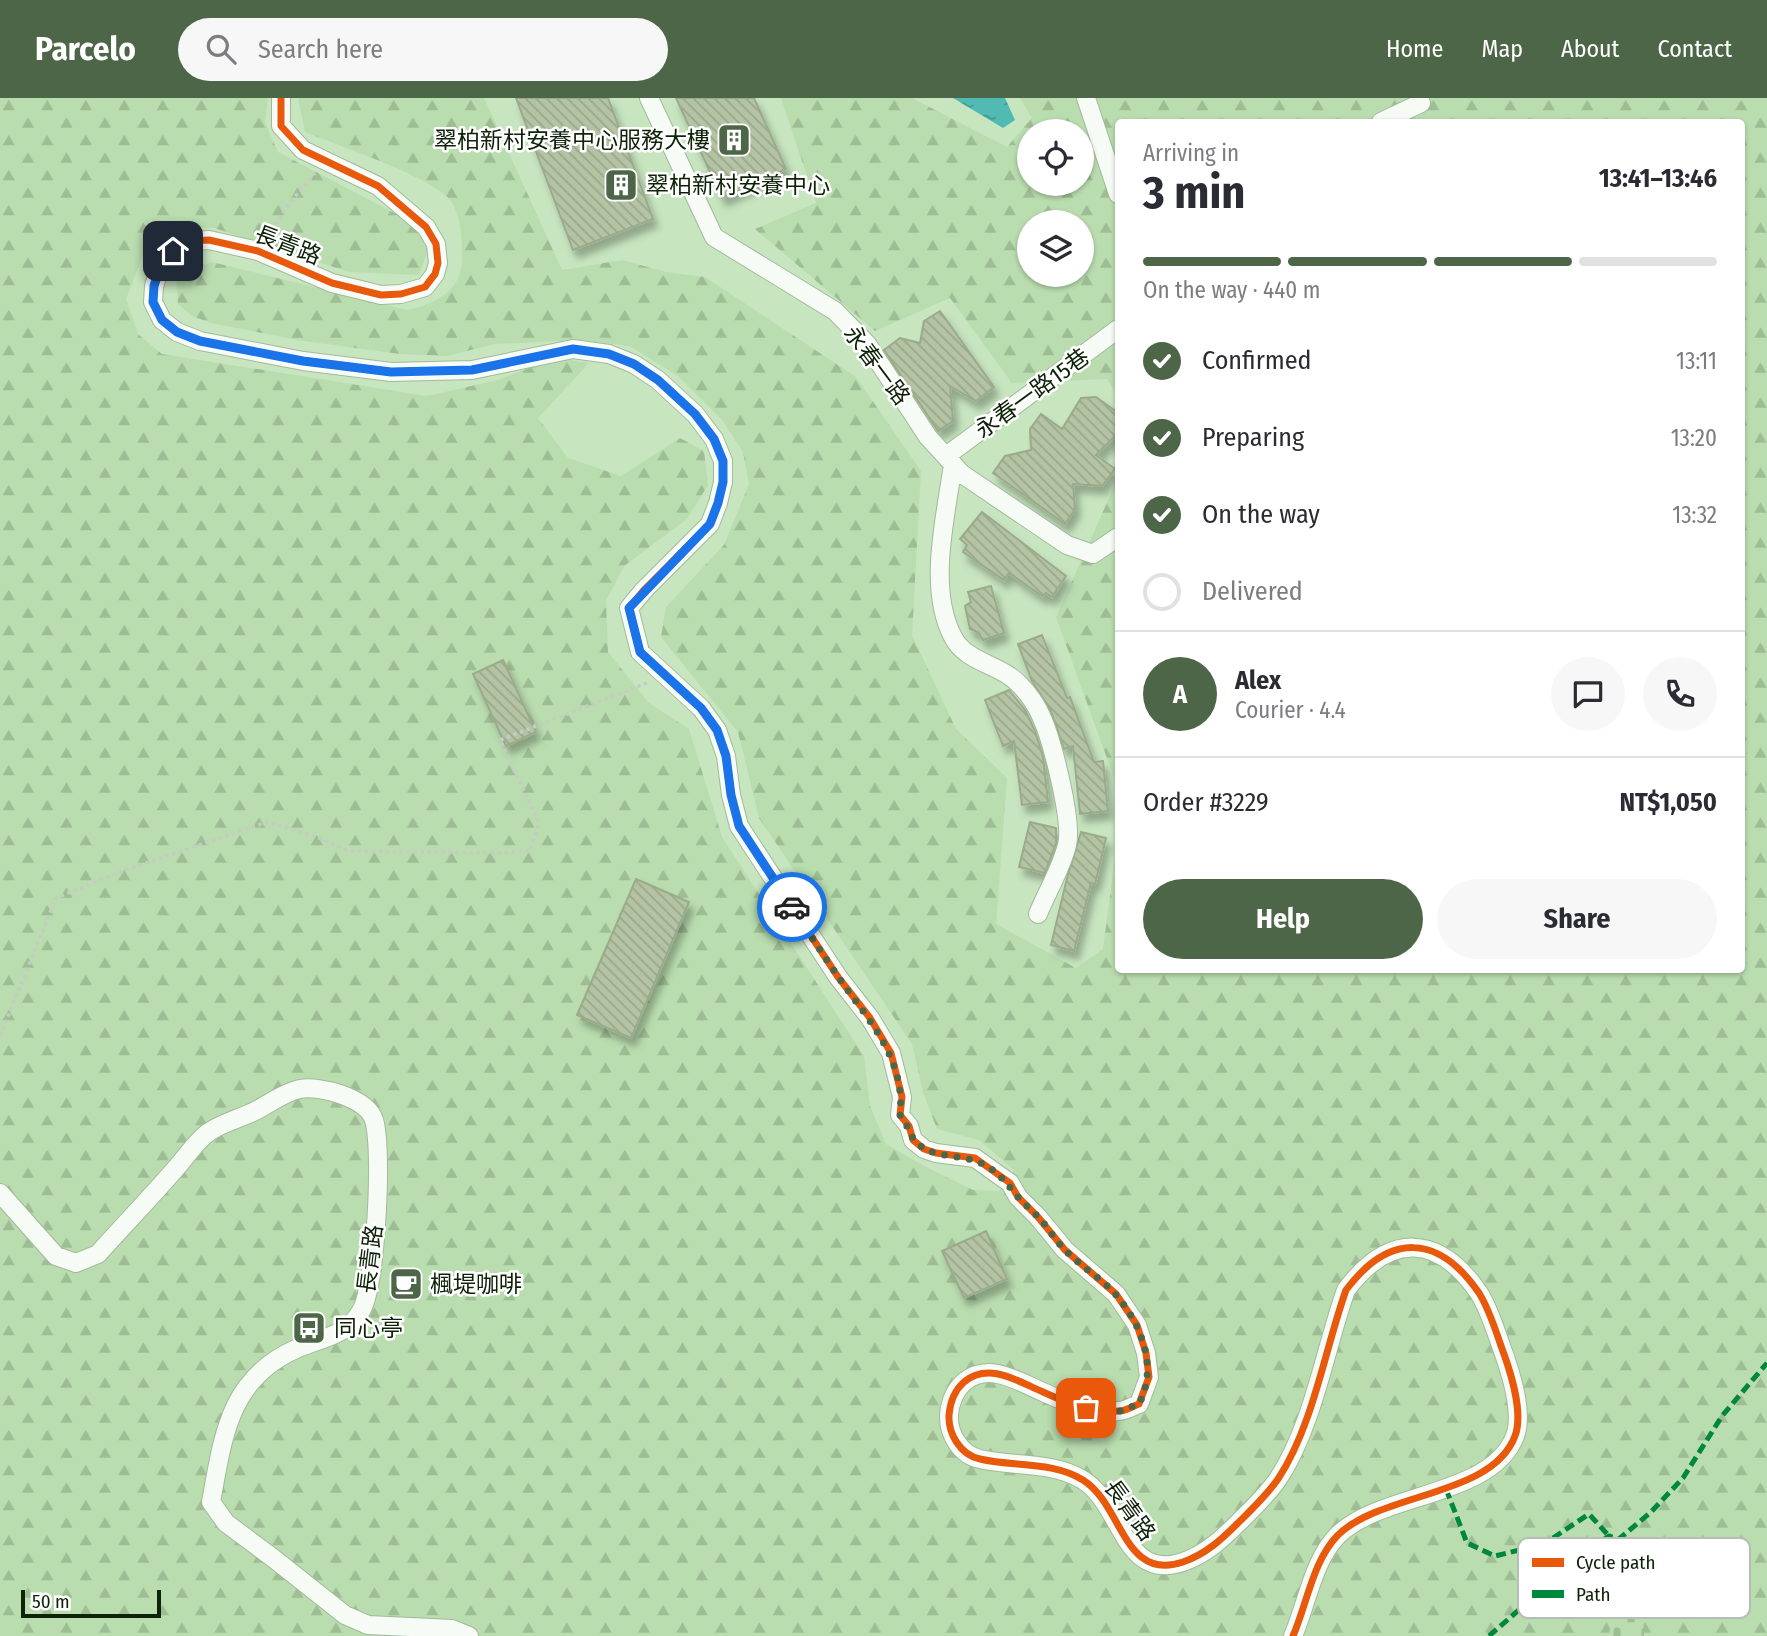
<!DOCTYPE html>
<meta charset="utf-8">
<style>
:root{--surface:#fff;--page:#f7f7f7;--text:#2b2b33;--muted:#7c7c81;--line:#e1e1e2;--accent:#4e6648}
body{margin:0;font-family:"Fira Sans Condensed","Noto Sans TC",sans-serif;background:var(--page);color:var(--text);height:100vh;display:flex;flex-direction:column;font-size:26px;white-space:nowrap}
*{box-sizing:border-box;margin:0}
p{font-size:23px;color:var(--muted)}
.icon{flex:none;width:38px;height:38px;fill:none;stroke:currentColor;stroke-width:2;stroke-linecap:round;stroke-linejoin:round}
.map{position:relative;flex:1;overflow:hidden}
.drawer{position:absolute;left:1115px;top:21px;width:630px;height:854px;display:flex;flex-direction:column;background:var(--surface);border-radius:7px;box-shadow:0 2px 5px #0004}
.drawer>*{flex:none}
.buttons{position:absolute;left:1017px;top:21px;display:grid;gap:14px}
.buttons a{display:grid;place-items:center;width:77px;height:77px;border-radius:50%;background:var(--surface);box-shadow:0 2px 5px #0004;font-size:35px}
.scale{position:absolute;left:21px;bottom:18px;width:140px;box-sizing:border-box;padding-left:7px;border:4px solid #0d2208;border-top:0;font-size:19px;line-height:24px;white-space:nowrap;color:#0d2208;-webkit-text-stroke:5px #fff;paint-order:stroke}
.pin{position:absolute;display:grid;place-items:center;width:60px;height:60px;color:#fff;margin:-30px;border-radius:14px;box-shadow:0 4px 10px #0006}
.courier{position:absolute;display:grid;place-items:center;width:70px;height:70px;margin:-35px;border:5px solid #1a73e8;border-radius:50%;background:#fff;color:#222;box-shadow:0 2px 9px #0007}
.head em{font-style:normal;font-weight:700}
.head div{display:flex;flex-direction:column-reverse}
.head{display:flex;align-items:center;justify-content:space-between;height:119px;padding:0 28px}
h1{font-size:46px;font-weight:700;line-height:52px}
.bar{display:grid;grid-template-columns:repeat(4,1fr);gap:10px 7px;align-content:center;height:84px;padding:0 28px}
.bar i{height:9px;border-radius:5px;background:var(--line)}
.bar .active{background:var(--accent)}
.bar p{grid-column:span 4}
.line{display:flex;align-items:center;gap:18px;padding:0 28px;border-top:2px solid var(--line)}
.line div{flex:1}
.round{display:grid;place-items:center;flex:none;width:74px;height:74px;border-radius:37px;background:var(--page)}
ol{padding:0 28px;list-style:none}
li{display:flex;align-items:center;gap:21px;height:77px}
li p{margin-inline-start:auto}
li .icon{padding:7px;border-radius:50%;background:var(--accent);color:#fff;stroke-width:4}
li:last-child{color:var(--muted)}
li i{width:38px;height:38px;border:4px solid var(--line);border-radius:50%}
.primary-button{display:flex;gap:14px;margin-top:auto;padding:14px 28px}
.primary-button a{flex:1;height:80px;border-radius:42px;background:var(--accent);color:#fff;font-size:28px;font-weight:700;line-height:80px;text-align:center}
.primary-button a+a{background:var(--page);color:var(--text)}
header{display:flex;align-items:center;gap:42px;box-sizing:border-box;height:98px;padding:0 35px;background:var(--accent);color:#fff}
header strong{font-size:33px}
nav{display:flex;gap:38px;margin-inline-start:auto;font-size:24px}
.search{width:490px;height:63px;background:var(--page);display:flex;align-items:center;gap:18px;box-sizing:border-box;padding:0 24px;border-radius:38px;color:var(--muted);font-size:26px}
.map>svg:first-child{display:block}
.forest{fill:url(#forest-firs);fill-rule:evenodd}
.cemetery{fill:url(#cemetery-stones)}
.water{fill:url(#water-ripples)}
.building{fill:url(#building-back-hatch);stroke:#9aab8b;stroke-width:2;filter:url(#shadow)}
.lines{fill:none;stroke-linecap:round;stroke-linejoin:round}
.minor-casing{stroke:#a2b99b;stroke-width:20}
.path{stroke:#c4cdc2;stroke-width:3.5;stroke-dasharray:3.5 3.5;stroke-linecap:butt}
.minor{stroke:#f7fbf5;stroke-width:18}
.quiet{stroke:#00873e;stroke-width:5;stroke-dasharray:10 5;stroke-linecap:butt}
.cycleway-casing{stroke:#fff;stroke-width:11}
.cycleway{stroke:#e8590c;stroke-width:7}
.done{stroke:#4e6648;stroke-width:7;stroke-dasharray:0 12.6}
.route{stroke:#1a73e8;stroke-width:9}
.labels{text-anchor:middle;dominant-baseline:central;stroke-width:5;stroke-linejoin:round;paint-order:stroke}
.poi-label{font-size:23px;fill:#0d2208;stroke:#fff;text-anchor:start}
.street-label{font-size:23px;fill:#0d2208;stroke:#fff}
.key{fill:#fff;stroke:#b6bdb5;stroke-width:2}
.key-label{font-size:19px;fill:#0d2208}
</style>
<header>
<strong>Parcelo</strong>
<div class="search"><svg class="icon" aria-label="search" viewBox="0 0 24 24"><circle cx="10" cy="10" r="6"/><path d="M15 15l6 6"/></svg>Search here</div>
<nav><a>Home</a><a>Map</a><a>About</a><a>Contact</a></nav>
</header>
<div class="map">
<svg width="1767" height="1538" viewBox="0 0 1767 1538">
<defs>
<pattern id="forest-firs" width="22" height="20" patternUnits="userSpaceOnUse" patternTransform="scale(1.75)"><rect width="22" height="20" fill="#b9ddaf"/><path d="M5 1l3.5 6h-7zM16 11l3.5 6h-7z" fill="#9ebd95"/></pattern>
<pattern id="cemetery-stones" width="16" height="16" patternUnits="userSpaceOnUse" patternTransform="scale(1.75)"><rect width="16" height="16" fill="#b9ddaf"/><path d="M2 7V4a2 2 0 0 1 4 0v3zM10 15v-3a2 2 0 0 1 4 0v3z" fill="#9ebd95"/></pattern>
<pattern id="water-ripples" width="26" height="14" patternUnits="userSpaceOnUse" patternTransform="scale(1.75)"><rect width="26" height="14" fill="#50bab3"/><path d="M2 4q2-2 4 0t4 0M15 11q2-2 4 0t4 0" fill="none" stroke="#419790"/></pattern>
<pattern id="building-back-hatch" width="6" height="6" patternUnits="userSpaceOnUse" patternTransform="scale(1.75)"><rect width="6" height="6" fill="#b3c3a3"/><path d="M-1 5l2 2M0 0l6 6M5-1l2 2" fill="none" stroke="#99a78b"/></pattern>
<filter id="shadow"><feDropShadow dx="4.5" dy="8" stdDeviation="3.5" flood-color="#0004"/></filter>
</defs>
<rect width="100%" height="100%" fill="#c7e5bf"/>
<path class="forest" d="M0,0H268L265,25L278,54L423,130L429,149L419,177L349,174L214,130H176L146,149L126,201L138,236L162,256L427,298L498,282L555,260L589,265L538,320L568,360L621,378L680,340L704,353L708,387L687,421L624,468L606,503L608,554L649,605L689,631L722,739L864,958L870,1008L886,1046L926,1069L973,1092L999,1093L1014,1072L979,1042L937,1031L923,994L912,946L759,720L738,634L661,539L666,509L724,447L749,386L743,354L723,323L678,278L630,248L581,242L495,246L447,258L400,256L303,243L211,225L192,218L178,206L176,181L192,170L212,164L407,212C433,207 461,194 462,163C462,143 462,125 453,106C442,82 334,46 305,34L298,0H484L562,172L622,162L666,174L705,179L856,279L921,373L912,537L956,631L1007,680L996,826L1076,870L1103,851L1118,737V872H1741V24H1118V298L1107,281L1012,285L950,200L875,233L755,131L816,105L781,0H912L1007,49L1032,20L1020,0H1767V1538H0ZM1029,33H1082V86H1029ZM1029,124H1082V177H1029Z
M1118,380V691L1056,519Z"/>
<path class="cemetery" d="M1625,1486L1643,1512L1644,1538H1608Z"/>
<path class="water" d="M953,0H1005L1015,22L1003,30Z"/>
<path class="building" d="M516,0H608L653,121L573,152Z
M676,0H754L786,71L722,100Z
M940,213L994,289L976,303L950,288L953,323L938,333L884,252L900,240L920,245L924,223Z
M1096,299L1117,314L1118,335L1096,357L1115,371L1102,388L1073,386L1075,411L1065,426L993,375L1005,358L1031,352L1030,331L1041,316L1062,331L1081,300Z
M982,414L1066,478L1052,499L1046,495L1042,498L1009,475L1004,482L963,454L967,447L960,441Z
M991,488L1004,535L983,542L978,534L970,531L965,508L971,504L968,494Z
M1042,537L1067,600L1070,599L1094,664L1103,663L1108,713L1080,716L1073,648L1064,651L1051,613L1032,583L1018,546Z
M503,562L536,634L506,648L473,576Z
M1009,592L1025,612L1035,633L1043,659L1048,704L1022,707L1014,643L1003,648L985,602Z
M1030,724L1056,730V745L1045,775L1019,769Z
M1081,734L1106,740L1095,786L1091,785L1074,853L1051,847L1067,780Z
M636,781L689,804L631,940L577,917Z
M986,1133L1007,1181L964,1200L942,1153Z"/>
<g class="lines">
<defs>
<path id="minor" d="M281,0V28L303,52L378,88L426,129L436,146L438,165L435,176L425,189L401,196L381,197L332,185L258,153L209,142L191,143L173,153L161,167L154,188L153,204L162,222L177,234L200,243L303,263L391,274L472,272L573,251L609,256L634,266L658,282L695,316L714,341L723,363V384L718,405L710,426L644,492L629,510L640,554L701,610L717,632L726,658L731,697L739,728L838,879L870,920L891,955L902,999L900,1017L909,1028L913,1042L924,1051L936,1055L975,1060L1010,1085L1018,1099L1038,1119L1065,1152L1116,1196L1137,1227L1146,1255L1149,1279L1139,1306C1133,1308 1126,1313 1119,1313C1094,1316 1065,1304 1043,1294C1019,1284 989,1263 964,1284C954,1293 950,1305 949,1317C948,1335 960,1357 980,1361C1013,1369 1052,1363 1083,1382C1123,1407 1123,1484 1183,1464C1206,1456 1222,1441 1239,1424C1252,1411 1267,1397 1278,1381C1313,1328 1325,1251 1346,1192C1389,1135 1438,1135 1479,1195C1491,1214 1497,1238 1505,1259C1512,1279 1523,1317 1515,1338C1492,1399 1382,1394 1338,1437C1313,1462 1307,1506 1293,1538
M649,0L714,139L835,213L867,246L928,339L962,376L1067,447L1093,456L1118,439
M1086,0L1118,96
M1381,24L1421,5
M946,358L1118,231
M953,366C946,418 927,490 953,539C966,565 1001,566 1020,587C1028,595 1037,608 1041,618C1052,641 1073,724 1067,747C1061,771 1047,794 1038,816
M0,1095L56,1158L76,1165L98,1156C124,1127 151,1099 177,1069C186,1059 197,1042 209,1034C223,1024 242,1020 257,1012C270,1005 285,994 300,991C320,987 367,1000 374,1022C383,1051 376,1184 362,1211C349,1238 320,1240 296,1251C228,1281 223,1340 211,1404L226,1425L273,1460L345,1517L368,1527L452,1531L469,1538"/>
</defs>
<use href="#minor" class="minor-casing"/>
<path class="path" d="M268,139L288,107L315,75
M0,938L56,800L128,771L267,724L317,739L348,753L501,755L530,753L539,725L500,642L647,585"/>
<use href="#minor" class="minor"/>
<path class="quiet" d="M1446,1391L1467,1445L1495,1458L1544,1446L1589,1416L1609,1438
M1619,1441L1635,1487
M1489,1538L1583,1456L1609,1438L1619,1441L1651,1414L1683,1380L1722,1318L1767,1265"/>
<defs>
<path id="cycleway" d="M281,0V28L303,52L378,88L426,129L436,146L438,165L435,176L425,189L401,196L381,197L332,185L258,153L209,142L191,143L173,153L161,167L154,188L153,204L162,222L177,234L200,243L303,263L391,274L472,272L573,251L609,256L634,266L658,282L695,316L714,341L723,363V384L718,405L710,426L644,492L629,510L640,554L701,610L717,632L726,658L731,697L739,728L838,879L870,920L891,955L902,999L900,1017L909,1028L913,1042L924,1051L936,1055L975,1060L1010,1085L1018,1099L1038,1119L1065,1152L1116,1196L1137,1227L1146,1255L1149,1279L1139,1306C1133,1308 1126,1313 1119,1313C1094,1316 1065,1304 1043,1294C1019,1284 989,1263 964,1284C954,1293 950,1305 949,1317C948,1335 960,1357 980,1361C1013,1369 1052,1363 1083,1382C1123,1407 1123,1484 1183,1464C1206,1456 1222,1441 1239,1424C1252,1411 1267,1397 1278,1381C1313,1328 1325,1251 1346,1192C1389,1135 1438,1135 1479,1195C1491,1214 1497,1238 1505,1259C1512,1279 1523,1317 1515,1338C1492,1399 1382,1394 1338,1437C1313,1462 1307,1506 1293,1538"/>
</defs>
<use href="#cycleway" class="cycleway-casing"/>
<use href="#cycleway" class="cycleway"/>
</g>
<g class="lines">
<path class="done" d="M792,809C807,832 822,855 837,877C867,921 906,960 900,1017C907,1025 910,1038 916,1044C936,1064 965,1053 990,1070C1003,1079 1009,1089 1019,1100C1025,1107 1032,1112 1038,1119C1048,1129 1055,1142 1065,1152C1081,1169 1103,1181 1117,1198C1142,1228 1158,1269 1139,1306L1120,1313L1086,1310"/>
<path class="route" d="M173,153L161,167L154,188L153,204L162,222L177,234L200,243L303,263L391,274L472,272L573,251L609,256L634,266L658,282L695,316L714,341L723,363V384L718,405L710,426L629,510L640,554L701,610L717,632L726,658L731,697L739,728L792,809"/>
</g>
<defs>
<symbol id="building-square" viewBox="-11 -11 22 22"><rect x="-9" y="-9" width="18" height="18" rx="4" fill="#4e6648" stroke="#fff"/><path d="M-4-6H4V6H1V3H-1V6H-4ZM-2.5-4.3h1.7v1.8h-1.7ZM.8-4.3h1.7v1.8H.8ZM-2.5-1h1.7V.8h-1.7ZM.8-1h1.7V.8H.8Z" fill="#fff"/></symbol>
<symbol id="cafe-square" viewBox="-11 -11 22 22"><rect x="-9" y="-9" width="18" height="18" rx="4" fill="#4e6648" stroke="#fff"/><path d="M-5.5-4.5H6V0H3Q3 3.5 0 3.5H-2.5Q-5.5 3.5-5.5 0ZM3-3.2v2h1.7v-2ZM-6 4.5H4V6H-6Z" fill="#fff"/></symbol>
<symbol id="bus-square" viewBox="-11 -11 22 22"><rect x="-9" y="-9" width="18" height="18" rx="4" fill="#4e6648" stroke="#fff"/><path d="M-5-6H5V4H4V6H2V4H-2V6H-4V4H-5ZM-3.5-4V0h7V-4ZM-3.5 1.2v1.5H-2V1.2ZM2 1.2v1.5H3.5V1.2Z" fill="#fff"/></symbol>
</defs>
<g fill-rule="evenodd">
<use href="#building-square" x="715" y="23" width="38" height="38"/>
<use href="#building-square" x="602" y="68" width="38" height="38"/>
<use href="#cafe-square" x="387" y="1167" width="38" height="38"/>
<use href="#bus-square" x="290" y="1211" width="38" height="38"/>
</g>
<g class="labels">
<g class="poi-label">
<text x="710" y="42" text-anchor="end">翠柏新村安養中心服務大樓</text>
<text x="646" y="87">翠柏新村安養中心</text>
<text x="430" y="1186">楓堤咖啡</text>
<text x="334" y="1230">同心亭</text>
</g>
<g class="street-label">
<text transform="translate(288 147) rotate(21)">長青路</text>
<text transform="translate(877 267) rotate(53)">永春一路</text>
<text transform="translate(1032 295) rotate(-36)">永春一路15巷</text>
<text transform="translate(370 1161) rotate(-83)">長青路</text>
<text transform="translate(1130 1412) rotate(54)">長青路</text>
</g>
</g>
<rect x="1518" y="1440" width="232" height="80" rx="10" class="key"/>
<rect x="1532" y="1460" width="32" height="9" fill="#e8590c"/>
<rect x="1532" y="1492" width="32" height="8" fill="#00873e"/>
<g class="key-label">
<text x="1576" y="1471">Cycle path</text>
<text x="1576" y="1503">Path</text>
</g>
</svg>
<div class="buttons">
<a><svg class="icon" aria-label="locate" viewBox="0 0 24 24"><circle cx="12" cy="12" r="6"/><path d="M12 2v4M12 18v4M2 12h4M18 12h4"/></svg></a>
<a><svg class="icon" aria-label="layers" viewBox="0 0 24 24"><path d="M12 4l9 5-9 5-9-5zM3 14l9 5 9-5"/></svg></a>
</div>
<div class="scale">50 m</div>
<div class="pin" style="left:1086px;top:1310px;background:#ea580c"><svg class="icon" aria-label="bag" viewBox="0 0 24 24"><path d="M5 8h14l-1 12H6zM9 8a3 3 0 0 1 6 0"/></svg></div>
<div class="pin" style="left:173px;top:153px;background:#1f2937"><svg class="icon" aria-label="home" viewBox="0 0 24 24"><path d="M3 11l9-7 9 7M6 9v11h12V9"/></svg></div>
<div class="courier" style="left:792px;top:809px"><svg class="icon" aria-label="car" viewBox="0 0 24 24"><path d="M5 17H2v-5l4-1 3-4h7l3 4 3 1v5h-3M9 17h6M6 11h13"/><circle cx="7" cy="17" r="2"/><circle cx="17" cy="17" r="2"/></svg></div>
<section class="drawer">
<div class="head"><div><h1>3 min</h1><p>Arriving in</p></div><em>13:41–13:46</em></div>
<div class="bar"><i class="active"></i><i class="active"></i><i class="active"></i><i></i><p>On the way · 440 m</p></div>
<ol>
<li><svg class="icon" aria-label="check" viewBox="0 0 24 24"><path d="M5 12l5 5 9-10"/></svg>Confirmed<p>13:11</p></li>
<li><svg class="icon" aria-label="check" viewBox="0 0 24 24"><path d="M5 12l5 5 9-10"/></svg>Preparing<p>13:20</p></li>
<li><svg class="icon" aria-label="check" viewBox="0 0 24 24"><path d="M5 12l5 5 9-10"/></svg>On the way<p>13:32</p></li>
<li><i></i>Delivered</li>
</ol>
<div class="line" style="height:126px"><b class="round" style="background:var(--accent);color:#fff">A</b><div><b>Alex</b><p>Courier · 4.4</p></div><a class="round"><svg class="icon" aria-label="chat" viewBox="0 0 24 24"><path d="M4 5h16v11H9l-5 4z"/></svg></a><a class="round"><svg class="icon" aria-label="phone" viewBox="0 0 24 24"><path d="M5 4h4l2 5-3 2q2 4 5 5l2-3 5 2v4C11 20 4 13 5 4z"/></svg></a></div>
<div class="line" style="height:91px"><div>Order #3229</div><b>NT$1,050</b></div>
<div class="primary-button"><a>Help</a><a>Share</a></div>
</section>
</div>
